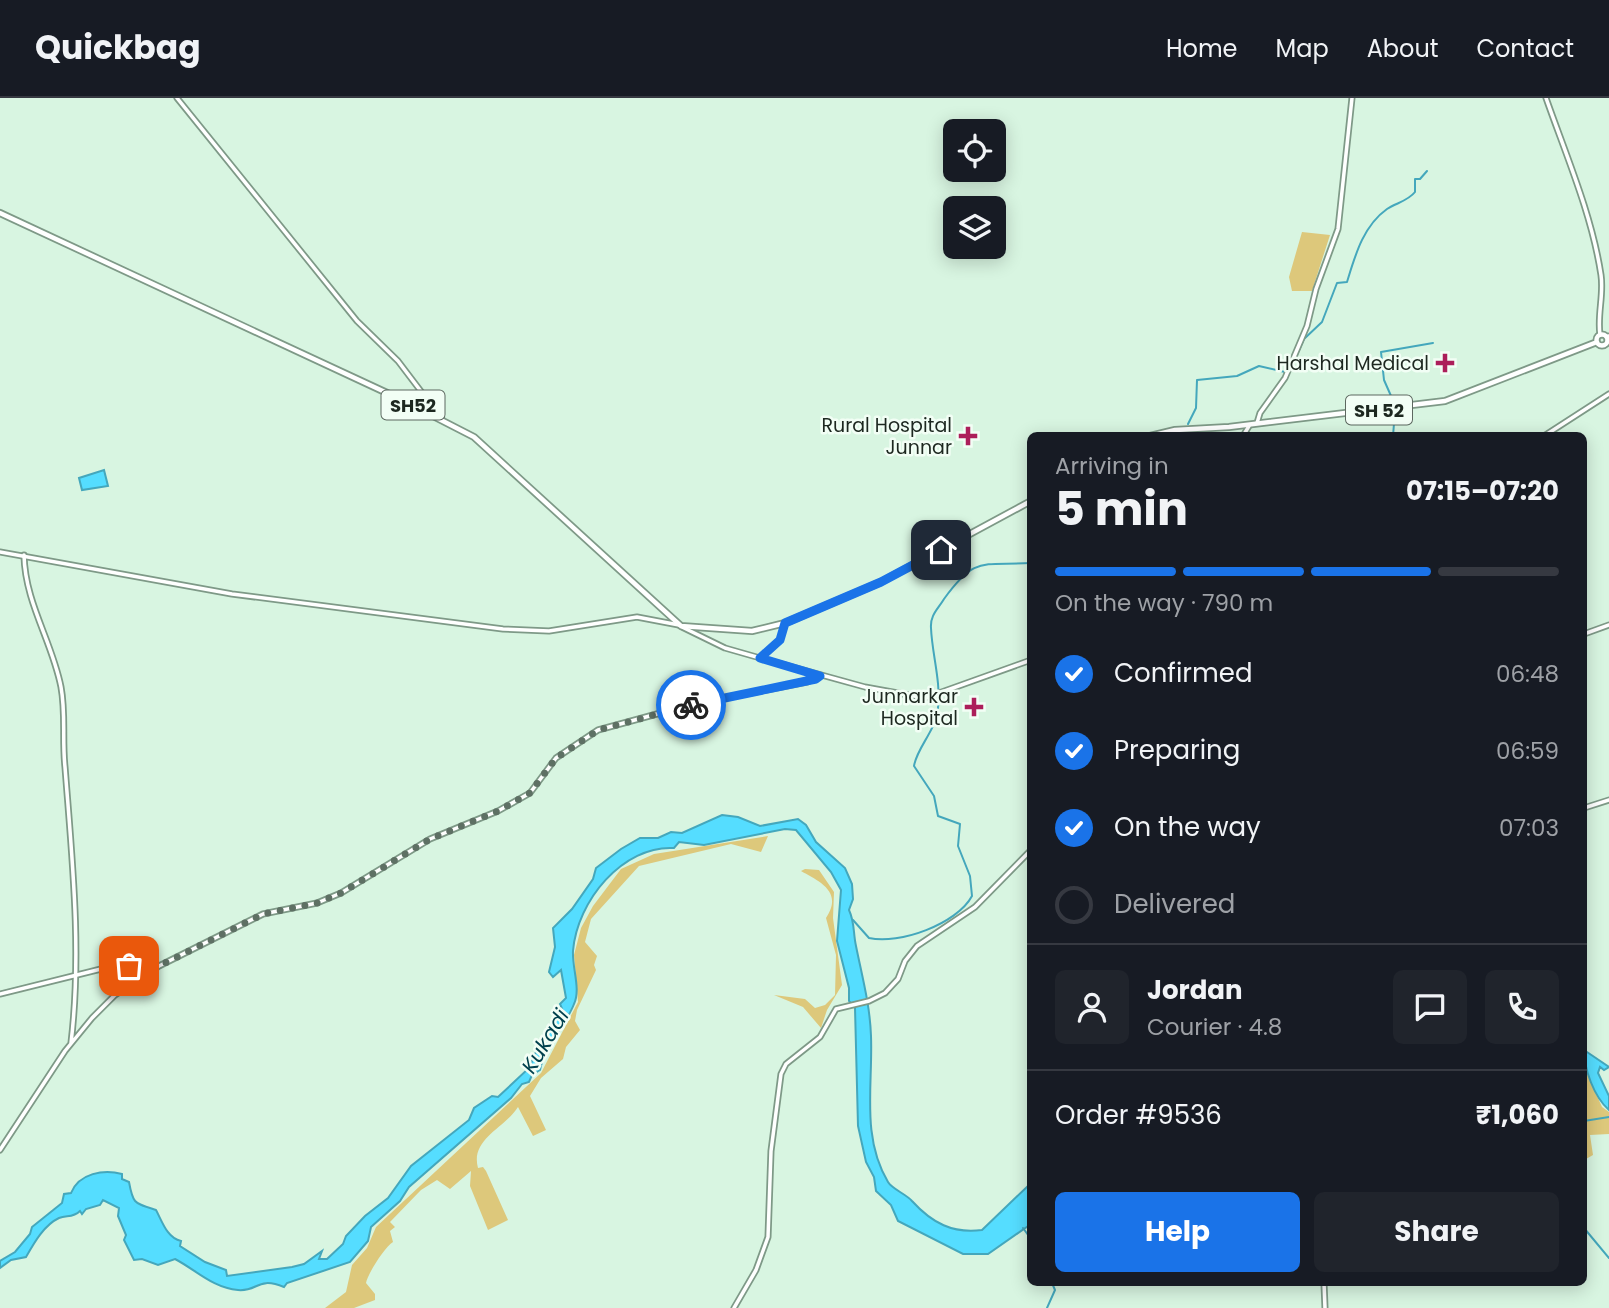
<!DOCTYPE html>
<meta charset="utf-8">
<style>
:root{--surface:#171b24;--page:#20242c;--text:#f1f3f6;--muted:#9ea1a6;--line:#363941;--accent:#1a73e8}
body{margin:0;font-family:Poppins,sans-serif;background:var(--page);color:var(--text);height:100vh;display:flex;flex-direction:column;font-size:26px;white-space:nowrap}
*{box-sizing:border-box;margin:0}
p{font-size:23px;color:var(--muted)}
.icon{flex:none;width:38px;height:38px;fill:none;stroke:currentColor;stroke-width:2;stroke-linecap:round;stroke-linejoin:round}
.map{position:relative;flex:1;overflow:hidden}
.details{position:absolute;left:1027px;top:334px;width:560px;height:854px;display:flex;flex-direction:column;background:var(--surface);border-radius:10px;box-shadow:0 4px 18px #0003}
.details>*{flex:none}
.controls{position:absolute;left:943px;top:21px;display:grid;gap:14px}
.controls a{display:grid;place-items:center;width:63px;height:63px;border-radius:10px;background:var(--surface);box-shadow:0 4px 18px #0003;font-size:35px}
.pin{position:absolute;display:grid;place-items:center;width:60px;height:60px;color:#fff;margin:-30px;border-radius:14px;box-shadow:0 4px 10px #0006}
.courier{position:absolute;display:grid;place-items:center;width:70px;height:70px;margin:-35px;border:5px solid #1a73e8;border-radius:50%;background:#fff;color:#222;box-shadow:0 2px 9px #0007}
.headline em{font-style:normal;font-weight:700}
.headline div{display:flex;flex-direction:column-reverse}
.headline{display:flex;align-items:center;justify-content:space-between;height:119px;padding:0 28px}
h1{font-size:46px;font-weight:700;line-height:52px}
.bar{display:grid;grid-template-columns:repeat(4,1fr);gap:10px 7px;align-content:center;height:84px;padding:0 28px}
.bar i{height:9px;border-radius:5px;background:var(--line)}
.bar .selected{background:var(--accent)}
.bar p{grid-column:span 4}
.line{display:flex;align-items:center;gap:18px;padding:0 28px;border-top:2px solid var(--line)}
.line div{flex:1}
.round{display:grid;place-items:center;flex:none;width:74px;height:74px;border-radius:10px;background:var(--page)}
ol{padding:0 28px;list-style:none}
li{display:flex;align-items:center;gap:21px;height:77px}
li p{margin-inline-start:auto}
li .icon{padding:7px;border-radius:50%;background:var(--accent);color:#fff;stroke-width:4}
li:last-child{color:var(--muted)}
li i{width:38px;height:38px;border:4px solid var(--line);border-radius:50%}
.action{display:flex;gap:14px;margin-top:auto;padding:14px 28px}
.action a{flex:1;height:80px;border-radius:10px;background:var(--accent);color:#fff;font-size:28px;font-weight:700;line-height:80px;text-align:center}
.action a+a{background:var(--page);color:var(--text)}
header{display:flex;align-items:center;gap:42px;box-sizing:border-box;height:98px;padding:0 35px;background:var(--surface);border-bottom:2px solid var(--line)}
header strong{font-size:33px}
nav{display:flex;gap:38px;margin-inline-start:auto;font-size:24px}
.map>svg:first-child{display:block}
.green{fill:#ddc87b}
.water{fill:#5df;stroke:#44a7bc;stroke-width:2}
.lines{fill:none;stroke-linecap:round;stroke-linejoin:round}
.stream{stroke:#44a7bc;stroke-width:2}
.tertiary-casing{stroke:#7e9987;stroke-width:7}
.secondary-casing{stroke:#7e9987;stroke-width:7}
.primary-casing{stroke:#7e9987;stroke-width:8}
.tertiary{stroke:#fff;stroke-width:3.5}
.secondary{stroke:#fff;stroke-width:3.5}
.primary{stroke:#fff;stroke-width:4.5}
.done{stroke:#5e7064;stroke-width:7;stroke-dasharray:0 12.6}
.route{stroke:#1a73e8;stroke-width:9}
.poi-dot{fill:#ac1e5a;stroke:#f2fef5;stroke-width:2.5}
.labels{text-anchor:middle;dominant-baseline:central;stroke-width:5;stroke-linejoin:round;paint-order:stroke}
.shield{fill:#f2fef5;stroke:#5d6860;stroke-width:2}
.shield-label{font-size:18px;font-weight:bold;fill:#1d2820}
.poi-label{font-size:19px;fill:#1d2820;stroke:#f2fef5;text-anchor:end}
.water-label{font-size:21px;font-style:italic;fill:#00404d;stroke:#f2fef5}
</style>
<header>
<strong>Quickbag</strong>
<nav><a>Home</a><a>Map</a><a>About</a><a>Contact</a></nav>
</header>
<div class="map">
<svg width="1609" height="1210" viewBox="0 0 1609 1210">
<rect width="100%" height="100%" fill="#d8f5e1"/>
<path class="green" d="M1302,134L1330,137L1312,193H1292L1289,179Z
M768,738L761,754L731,746L639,768L591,821L585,844L597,858L594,867L596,872L577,912L575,923L580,932L566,949L563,961L541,980L530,998L546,1032L533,1038L518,1009C505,1030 470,1041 478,1070L483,1069L486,1073L508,1122L488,1132L470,1088L471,1073L450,1091L437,1082L421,1092L390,1124L395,1129L390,1133L393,1144C385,1149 368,1175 366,1185L375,1196V1202L354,1210H325L346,1194L352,1167L367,1150L376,1129L541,975L578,904L574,857L581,830L593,808L621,771L654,756Z
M805,771L819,772L834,794L833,820L842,887L827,912L821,930L803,909L774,897L805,901L815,910L825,907L835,897L836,857L826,820C844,793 818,783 801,773Z
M1584,969L1602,1009L1609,1014V1036L1590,1037L1593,1057L1586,1061Z"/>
<path class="water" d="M104,372L108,388L82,392L79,380Z
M722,717L738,719L760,728L798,721L806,727L816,744L845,770L852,786L853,801L849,812C855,825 853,835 856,848C862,878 870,907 871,938C873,987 861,1039 888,1084C892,1091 906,1096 912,1103C932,1125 953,1136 982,1132L1031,1085V1126L988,1156H963L898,1123L891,1107L876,1093L874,1079L866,1064L858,1028L855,910L849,903V890L837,843L841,792L831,774L796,732L785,731L704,747L679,744L674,750C623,747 577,803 573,853C572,870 581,891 574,906C566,927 544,950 540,972L532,977L529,984L522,986L511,1000L409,1089L400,1103L371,1129L368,1143L350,1164L287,1185L284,1189C257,1178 258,1194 238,1192C213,1190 196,1172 175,1161L158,1167L142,1161L134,1162L124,1142L126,1137L118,1118L119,1110L103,1102L100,1107L86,1111L82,1116L80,1113C73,1120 67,1117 59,1120C44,1127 34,1145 26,1159L11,1162L0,1170V1163L15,1154L30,1136L32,1129L62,1105L64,1096L71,1095C79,1075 104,1071 122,1076V1081L129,1084C133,1106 134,1105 156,1112C162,1123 167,1140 181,1143L180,1148L205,1164L226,1172L227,1178L292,1169L304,1166L322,1153L319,1161H327L343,1146L346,1138L365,1118L388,1100L411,1068L469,1022L474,1010L492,998L498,999L529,970L546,931L558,919V913H563L560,906L566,900L561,872L553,879L549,874L555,849L553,830L572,811L593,781L596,770L621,751L640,740H658L671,734L682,735Z
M1584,952L1609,969L1604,972L1600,969L1598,975L1609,998V1012C1594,999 1584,971 1584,952Z"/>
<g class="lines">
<path class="stream" d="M1295,261L1304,241L1322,224L1337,185L1347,184C1355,158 1363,128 1387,111C1396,105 1408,103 1415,94V81H1420L1427,73
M1395,307L1384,282L1381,254L1433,245
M1188,326L1196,310L1197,282L1237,278L1259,268L1289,275L1290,273
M1186,338V337
M1393,338L1395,313
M853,822L869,840C899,847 957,826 972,798L970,778L958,748L960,726L938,718L934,698L914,668C917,649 936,633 938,610C941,583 932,556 931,530C930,517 938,511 944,501C976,457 982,468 1031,465
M1584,1023L1609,1019
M1023,1130L1031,1141
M1584,1130L1609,1160
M1047,1210L1055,1192L1052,1185"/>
<defs>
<path id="tertiary" d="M177,0L357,223L398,263L442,321
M1606,239L1609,238
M1257,325L1260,315L1285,280L1307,228L1316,191L1338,131L1352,0
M1243,338L1249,328
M1544,338L1609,296
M24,457C25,505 52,543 61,589C66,616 62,642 65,669C72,760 82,853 71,945
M682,529L725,550L760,560L780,542L785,525
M1584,536L1609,527
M760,560L865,589L925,600L1031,562
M1584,710L1609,702
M0,896L101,871L159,868
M0,1052L65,953L92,920L115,897L159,868L263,816L317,805L341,795L430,741L498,713L530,695L556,660L598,632L690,607L807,584L820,578
M1324,1185L1325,1210
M734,1210L756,1172L768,1139L771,1053L781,976L786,966L820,939L836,911L869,903L885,895L898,881L905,863L917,848L975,809L1031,752"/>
<path id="secondary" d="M1546,0C1566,57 1592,117 1601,177C1604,197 1597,217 1600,237
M0,454L232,496L503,531L549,533L637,519L679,527"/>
<path id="primary" d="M0,115L400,301L474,339L681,528L752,533L785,525L881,484L1031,403
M1596.5 242a5.5 5.5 0 1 1 11 0a5.5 5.5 0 1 1-11 0Z
M1150,338L1175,332L1229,329L1445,303L1597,244"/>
</defs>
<use href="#tertiary" class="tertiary-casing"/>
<use href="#secondary" class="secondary-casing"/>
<use href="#primary" class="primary-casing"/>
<use href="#tertiary" class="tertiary"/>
<use href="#secondary" class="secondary"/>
<use href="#primary" class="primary"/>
</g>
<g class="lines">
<path class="done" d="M129,868H159L263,816L317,805L341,795L430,741L498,713L530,695L556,660L598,632L691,607"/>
<path class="route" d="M691,607L816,581L820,578L760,560L780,542L785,525L881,484L941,452"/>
</g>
<g class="poi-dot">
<path d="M1441.5 254.5h7v7h7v7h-7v7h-7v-7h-7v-7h7z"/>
<path d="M964.5 327.5h7v7h7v7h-7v7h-7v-7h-7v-7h7z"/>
<path d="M970.5 598.5h7v7h7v7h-7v7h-7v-7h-7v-7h7z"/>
</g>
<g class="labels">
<g class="shield">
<rect x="381.5" y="292.5" width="63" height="29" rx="5"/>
<rect x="1346" y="297.5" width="66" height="29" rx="5"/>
</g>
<g class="shield-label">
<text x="413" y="307">SH52</text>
<text x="1379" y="312">SH 52</text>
</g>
<g class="poi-label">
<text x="1429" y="265">Harshal Medical</text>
<text x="952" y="327">Rural Hospital<tspan x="952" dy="22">Junnar</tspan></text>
<text x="958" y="598">Junnarkar<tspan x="958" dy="22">Hospital</tspan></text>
</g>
<g class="water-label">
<text transform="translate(545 943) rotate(-59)">Kukadi</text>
</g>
</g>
</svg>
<div class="controls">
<a><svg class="icon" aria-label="locate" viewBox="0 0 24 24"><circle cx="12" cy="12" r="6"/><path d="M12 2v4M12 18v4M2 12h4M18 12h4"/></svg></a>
<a><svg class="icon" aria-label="layers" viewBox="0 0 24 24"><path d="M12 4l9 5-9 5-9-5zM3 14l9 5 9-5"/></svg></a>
</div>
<div class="pin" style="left:129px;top:868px;background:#ea580c"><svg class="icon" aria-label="bag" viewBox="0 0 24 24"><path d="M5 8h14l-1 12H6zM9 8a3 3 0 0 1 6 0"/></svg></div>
<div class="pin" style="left:941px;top:452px;background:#1f2937"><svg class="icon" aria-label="home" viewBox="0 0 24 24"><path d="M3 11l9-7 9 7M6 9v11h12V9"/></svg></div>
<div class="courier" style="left:691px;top:607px"><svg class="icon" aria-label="bike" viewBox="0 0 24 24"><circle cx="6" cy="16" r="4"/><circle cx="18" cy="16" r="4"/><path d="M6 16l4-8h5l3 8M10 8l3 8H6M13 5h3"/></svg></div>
<section class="details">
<div class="headline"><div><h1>5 min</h1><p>Arriving in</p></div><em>07:15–07:20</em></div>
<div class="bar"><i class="selected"></i><i class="selected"></i><i class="selected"></i><i></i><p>On the way · 790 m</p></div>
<ol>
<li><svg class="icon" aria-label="check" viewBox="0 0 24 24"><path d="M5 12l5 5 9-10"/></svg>Confirmed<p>06:48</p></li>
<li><svg class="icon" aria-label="check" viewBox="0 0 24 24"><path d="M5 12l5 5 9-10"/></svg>Preparing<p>06:59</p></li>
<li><svg class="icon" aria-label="check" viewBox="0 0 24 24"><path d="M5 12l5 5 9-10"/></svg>On the way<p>07:03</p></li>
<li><i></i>Delivered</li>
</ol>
<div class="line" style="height:126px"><a class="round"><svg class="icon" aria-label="person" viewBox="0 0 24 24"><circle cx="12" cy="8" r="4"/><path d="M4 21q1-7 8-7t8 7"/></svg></a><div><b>Jordan</b><p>Courier · 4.8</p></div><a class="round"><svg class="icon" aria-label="chat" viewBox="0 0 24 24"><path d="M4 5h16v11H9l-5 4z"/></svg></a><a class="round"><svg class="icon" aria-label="phone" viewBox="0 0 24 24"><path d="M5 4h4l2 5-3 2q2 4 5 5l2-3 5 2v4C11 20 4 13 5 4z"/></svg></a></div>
<div class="line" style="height:91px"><div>Order #9536</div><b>₹1,060</b></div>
<div class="action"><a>Help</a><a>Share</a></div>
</section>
</div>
